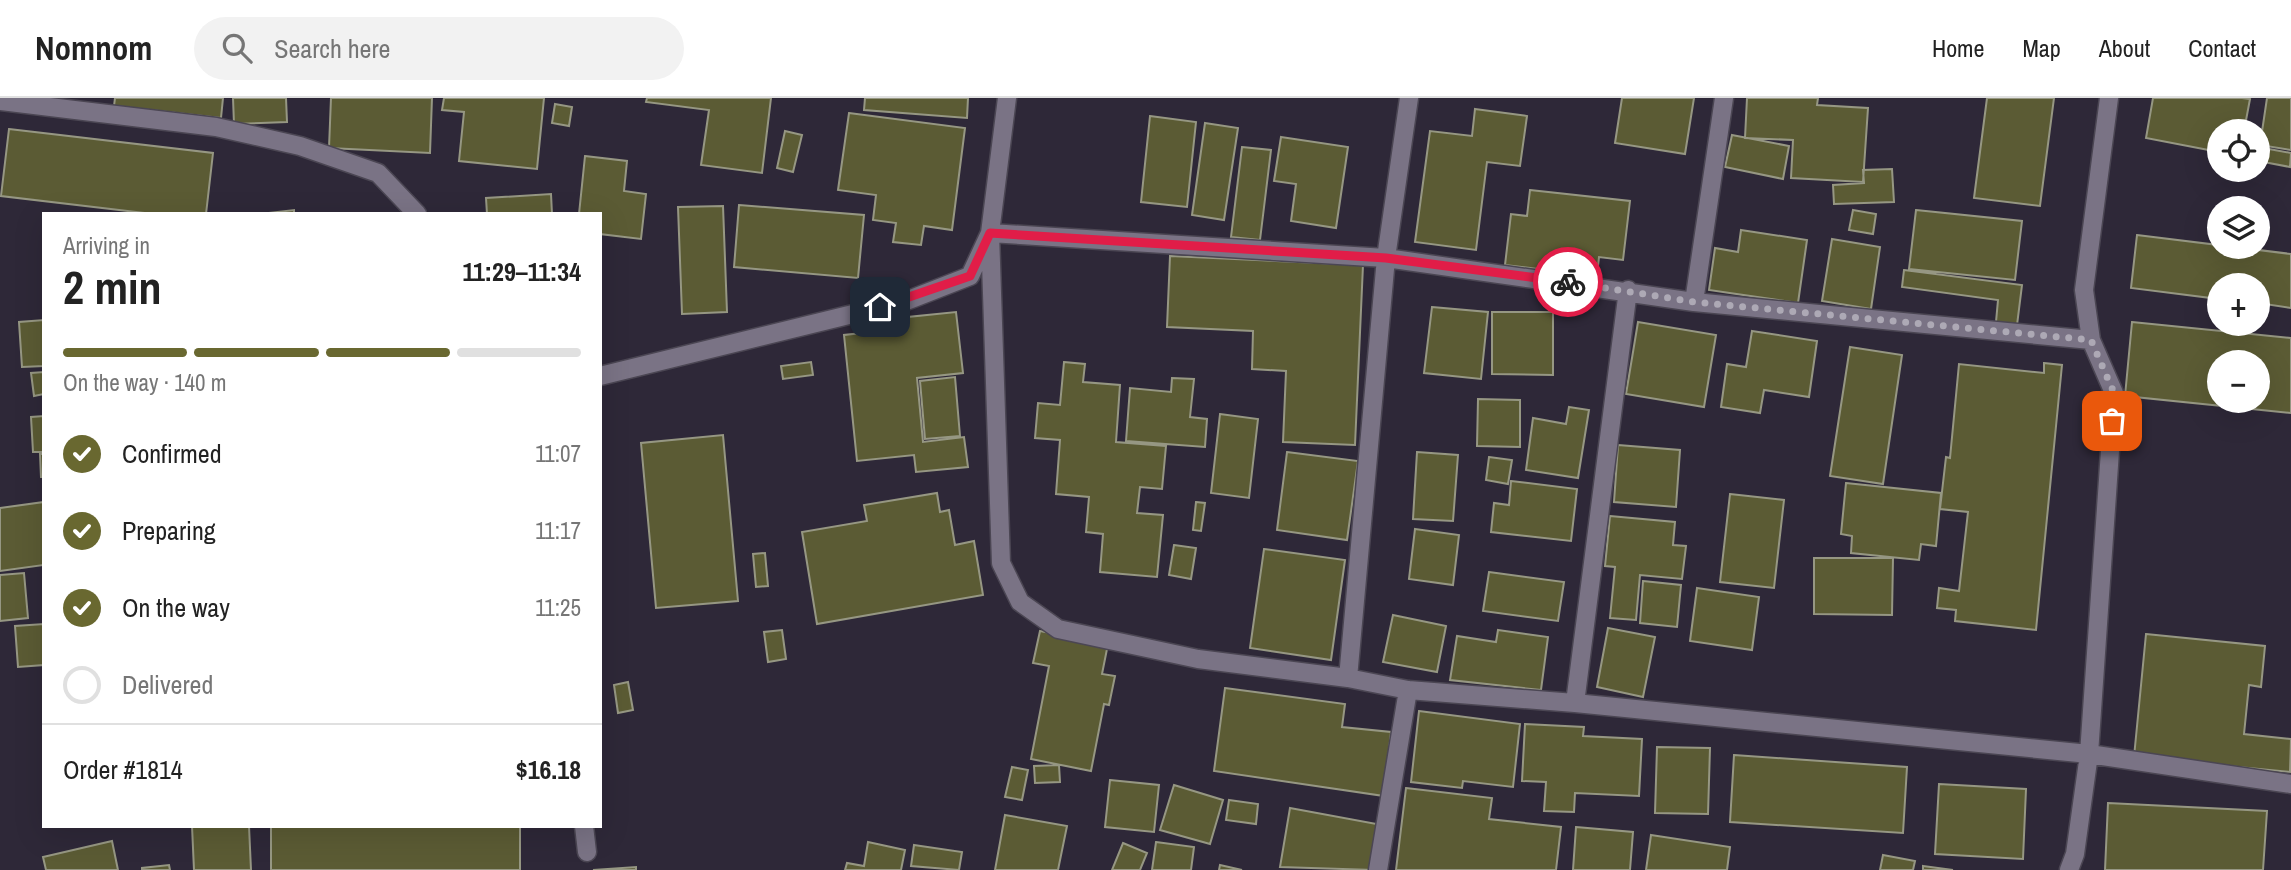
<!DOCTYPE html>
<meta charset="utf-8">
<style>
:root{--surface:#fff;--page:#f2f2f2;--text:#222;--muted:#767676;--line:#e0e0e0;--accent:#696830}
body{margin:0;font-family:"Archivo Narrow",sans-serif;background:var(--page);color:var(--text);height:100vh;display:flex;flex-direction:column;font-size:26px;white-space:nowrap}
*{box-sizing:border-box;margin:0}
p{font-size:23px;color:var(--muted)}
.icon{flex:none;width:38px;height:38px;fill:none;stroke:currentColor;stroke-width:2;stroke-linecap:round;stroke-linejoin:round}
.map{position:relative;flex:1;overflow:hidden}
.side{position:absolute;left:42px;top:114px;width:560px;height:616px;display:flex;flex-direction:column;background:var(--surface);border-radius:0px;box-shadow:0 7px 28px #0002}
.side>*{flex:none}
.buttons{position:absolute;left:2207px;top:21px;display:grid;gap:14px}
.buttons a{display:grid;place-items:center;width:63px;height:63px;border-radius:50%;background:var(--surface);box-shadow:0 7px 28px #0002;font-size:35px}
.pin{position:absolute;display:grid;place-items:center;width:60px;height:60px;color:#fff;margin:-30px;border-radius:14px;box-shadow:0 4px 10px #0006}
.courier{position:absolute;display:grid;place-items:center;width:70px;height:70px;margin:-35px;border:5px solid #e11d48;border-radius:50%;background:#fff;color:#222;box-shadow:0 2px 9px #0007}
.head em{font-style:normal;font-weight:800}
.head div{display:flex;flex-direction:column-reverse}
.head{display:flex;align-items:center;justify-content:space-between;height:119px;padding:0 21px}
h1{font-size:46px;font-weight:800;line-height:52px}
.bar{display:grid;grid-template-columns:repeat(4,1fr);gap:10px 7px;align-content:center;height:84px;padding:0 21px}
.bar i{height:9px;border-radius:5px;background:var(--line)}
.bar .active{background:var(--accent)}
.bar p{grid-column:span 4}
.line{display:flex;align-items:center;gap:18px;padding:0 21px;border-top:2px solid var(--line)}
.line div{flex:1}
ol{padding:0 21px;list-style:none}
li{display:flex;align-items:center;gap:21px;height:77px}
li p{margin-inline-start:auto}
li .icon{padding:7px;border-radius:50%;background:var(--accent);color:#fff;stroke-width:4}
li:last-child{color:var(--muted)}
li i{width:38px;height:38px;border:4px solid var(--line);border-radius:50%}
header{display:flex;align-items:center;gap:42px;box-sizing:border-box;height:98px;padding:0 35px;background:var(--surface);border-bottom:2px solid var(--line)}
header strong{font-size:33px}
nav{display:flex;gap:38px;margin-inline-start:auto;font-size:24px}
.search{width:490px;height:63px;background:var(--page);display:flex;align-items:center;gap:18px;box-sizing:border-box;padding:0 24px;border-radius:38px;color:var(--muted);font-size:26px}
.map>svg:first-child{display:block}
.building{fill:#5b5b34;stroke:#969783;stroke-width:2;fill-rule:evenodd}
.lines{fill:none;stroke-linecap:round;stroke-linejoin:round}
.street-casing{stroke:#4b4653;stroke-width:21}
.street{stroke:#7a7385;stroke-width:18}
.done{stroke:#ada9b5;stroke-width:7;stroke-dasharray:0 12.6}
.route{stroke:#e11d48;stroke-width:9}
</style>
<header>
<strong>Nomnom</strong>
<div class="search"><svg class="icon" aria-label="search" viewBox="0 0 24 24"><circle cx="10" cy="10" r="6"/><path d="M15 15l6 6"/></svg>Search here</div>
<nav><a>Home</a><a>Map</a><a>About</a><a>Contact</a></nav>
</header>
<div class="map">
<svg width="2291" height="772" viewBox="0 0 2291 772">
<rect width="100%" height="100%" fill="#2e2838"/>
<path class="building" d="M115,0H223L221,20L114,8Z
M233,0H286L287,24L234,26Z
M331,0H432L430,55L329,50Z
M444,0H544L537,71L459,63L464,14L442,12Z
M647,0H771L762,75L701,67L709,12L646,4Z
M865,0H968L967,20L864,12Z
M1622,0H1694L1685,56L1615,45Z
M1747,0H1818L1817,7L1868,10L1863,84L1791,80L1793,42L1745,40Z
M1987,0H2054L2040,108L1974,100Z
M2153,0H2242L2250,1L2244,33H2219V54L2146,40Z
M2267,0H2291V52L2260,47Z
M555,6L572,9L569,28L552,25Z
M1475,11L1527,18L1520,68L1487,64L1476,152L1415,144L1430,33L1472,38Z
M849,15L965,30L952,132L924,128L921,147L893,144L896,125L873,122L876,97L838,92Z
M1150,18L1196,24L1187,109L1141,104Z
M1205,25L1238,30L1224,122L1192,117Z
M9,31L213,55L206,116H153L1,98Z
M785,33L802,37L793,74L777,70Z
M1732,37L1789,48L1783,81L1725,69Z
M1281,39L1348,49L1336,130L1291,123L1296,86L1274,83Z
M1242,49L1271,52L1260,142L1231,139Z
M2258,49L2291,55L2290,69L2258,63Z
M585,58L627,63L624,93L646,96L641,141L600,136V116H579Z
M1892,71L1894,104L1834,106L1833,87L1864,85L1863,72Z
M1530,92L1630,103L1623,162L1599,159L1597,178L1505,167L1511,116L1527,118Z
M551,96L552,116H487L486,100Z
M739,107L864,117L858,180L734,169Z
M723,108L727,214L682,216L678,109Z
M294,112V116H260Z
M1853,112L1876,116L1873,136L1849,132Z
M1916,112L2022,123L2015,182L1909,171Z
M1741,132L1807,142L1798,205L1709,192L1715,150L1738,154Z
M2137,137L2291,156V210L2258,205V187H2219V201L2131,190Z
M1832,141L1880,149L1871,211L1822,203Z
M1170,158L1363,167L1355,347L1283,344L1286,273L1252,271L1253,233L1167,229Z
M1904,172L2022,187L2017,227L1996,224L1998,202L1902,189Z
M1432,209L1488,214L1481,281L1424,275Z
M956,214L963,275L917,280L923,344L964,339L968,369L916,374L914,357L857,363L844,237L899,231L898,220Z
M1492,214H1553V277L1492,276Z
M44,222V268L22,269L19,224Z
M1638,224L1716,237L1704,309L1626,296Z
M2132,224L2291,240V315L2125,298ZM2219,264H2258V303H2219Z
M1752,233L1817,243L1809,299L1764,292L1760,315L1721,309L1727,266L1746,269Z
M1850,249L1902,257L1883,386L1830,378Z
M811,264L813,277L783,281L781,268Z
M1064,264L1085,266L1083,284L1120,287L1116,344L1166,348L1162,391L1140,389L1137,415L1163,417L1157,479L1100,474L1103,436L1086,434L1089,399L1056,396L1060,342L1035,340L1038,305L1060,307Z
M2044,265L2062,267L2036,532L1955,523L1956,512L1937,510L1939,490L1959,493L1968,414L1940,411L1946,359L1950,360L1959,266L2044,275Z
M44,274V296L34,298L31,275Z
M955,279L960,338L925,341L920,283Z
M1172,280L1194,281L1190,319L1207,321L1205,349L1126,343L1130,290L1171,294Z
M1478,301L1520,302V349L1477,348Z
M1569,309L1589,312L1578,380L1526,372L1533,320L1566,326Z
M1220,316L1258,321L1249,400L1211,395Z
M44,318V354H33L31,319Z
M723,337L738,503L656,510L641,345Z
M1618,347L1680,352L1676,409L1614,404Z
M1287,354L1358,363L1347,442L1277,432Z
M1417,354L1458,357L1453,423L1413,421Z
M40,356H44V379H41Z
M1489,359L1512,362L1508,386L1486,382Z
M1511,383L1577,391L1571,443L1491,434L1494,405L1509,407Z
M1846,385L1941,395L1936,448L1921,446L1919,462L1851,455L1852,438L1841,436Z
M937,395L940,414L949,412L955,447L974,443L983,497L817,526L802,434L867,423L864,407Z
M1730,396L1784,402L1774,490L1720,484Z
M44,404V467L0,473V410Z
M1196,404L1205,405L1201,433L1193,432Z
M1610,418L1675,424L1673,447L1686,448L1682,481L1640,477L1636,522L1610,520L1615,469L1605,468Z
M1415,431L1459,437L1453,487L1409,481Z
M1174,447L1196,450L1191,481L1169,477Z
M1264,451L1345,462L1331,562L1250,550Z
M765,455L768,488L756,489L753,456Z
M1814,460H1893L1892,517L1814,516Z
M1489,474L1564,484L1558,523L1483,513Z
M24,475L28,520L0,523V477Z
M1643,483L1681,487L1677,529L1640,525Z
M1697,490L1759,499L1752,552L1690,543Z
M1393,517L1446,528L1437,574L1383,564Z
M44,526V567L18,569L15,528Z
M1608,530L1655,539L1643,599L1597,589Z
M782,532L786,561L768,564L764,534Z
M1498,532L1548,539L1541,592L1450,582L1457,538L1496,544Z
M1040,533L1108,546L1102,576L1115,578L1109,607L1104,606L1091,673L1031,661L1049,568L1033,565Z
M2146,536L2265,548L2261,589L2249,587L2244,636L2291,641L2290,674L2134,659Z
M628,584L633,612L618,615L614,587Z
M1225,590L1345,606L1342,629L1391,634L1384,698L1214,673Z
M1419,613L1520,626L1513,689L1463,683L1462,690L1411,684Z
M1525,626L1584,629L1583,638L1642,641L1639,698L1575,695L1574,714L1544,713L1546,684L1522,683Z
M1657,649L1710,650L1708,716L1655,715Z
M1734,657L1907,669L1903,735L1730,724Z
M1059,667L1060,684L1035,685L1034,668Z
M1012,669L1028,672L1022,702L1005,699Z
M1110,682L1159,687L1154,734L1105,729Z
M1939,686L2026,691L2023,761L1935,756Z
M1174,687L1223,702L1210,746L1160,732Z
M1406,690L1492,700L1489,721L1561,729L1556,772H1396Z
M1229,702L1258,706L1256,726L1226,722Z
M2108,705L2267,713L2263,772H2105Z
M1290,710L1382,727L1374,772L1280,769Z
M1005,717L1067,728L1058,772H995Z
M192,728H249L251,772H194Z
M271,728H520V772H271Z
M1576,729L1633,734L1630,772H1573Z
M1651,737L1730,749L1727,772H1646Z
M112,743L118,772H46L43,759Z
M868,744L905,752L901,772H845L847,765L864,768Z
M1156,744L1194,749L1191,772H1152Z
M1123,745L1147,755L1140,772H1112Z
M914,747L962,754L959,772L911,768Z
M1883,757L1915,763L1913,772H1880Z
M169,767L170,772H142V770Z
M1220,767L1242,772H1219Z
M1923,768L1953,772H1923Z
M636,769V772H593Z"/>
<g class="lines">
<defs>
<path id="street" d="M0,3L216,29L300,48L378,75L417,116
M1694,204L1724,0
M2091,242L1694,204L1386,160L990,135L1001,465L1020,504L1058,531L1198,561L1348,580L1408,592L1575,605L2089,656L2291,686
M600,278L906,203L970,178L990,135L1007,0
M1348,580L1386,160L1409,0
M1575,605L1628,192
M584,728L587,754
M1378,772L1408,592
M2069,772L2075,756L2089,656L2114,295L2091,242L2084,192L2109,0"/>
</defs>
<use href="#street" class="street-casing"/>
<use href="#street" class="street"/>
</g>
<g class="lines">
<path class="done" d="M1568,184L1694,204L2091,242L2114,295L2112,323"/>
<path class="route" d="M880,209L970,178L990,135L1386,160L1568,184"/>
</g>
</svg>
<div class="buttons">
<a><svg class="icon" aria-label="locate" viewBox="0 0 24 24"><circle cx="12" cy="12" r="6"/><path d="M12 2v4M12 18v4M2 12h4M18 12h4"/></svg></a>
<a><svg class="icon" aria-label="layers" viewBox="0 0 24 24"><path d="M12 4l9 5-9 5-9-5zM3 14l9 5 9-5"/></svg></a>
<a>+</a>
<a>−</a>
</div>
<div class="pin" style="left:2112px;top:323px;background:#ea580c"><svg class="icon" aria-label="bag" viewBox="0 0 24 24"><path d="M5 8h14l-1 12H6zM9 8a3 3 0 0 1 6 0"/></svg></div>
<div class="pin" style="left:880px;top:209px;background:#1f2937"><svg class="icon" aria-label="home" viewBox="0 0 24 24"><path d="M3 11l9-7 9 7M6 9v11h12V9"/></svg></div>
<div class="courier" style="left:1568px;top:184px"><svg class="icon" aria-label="bike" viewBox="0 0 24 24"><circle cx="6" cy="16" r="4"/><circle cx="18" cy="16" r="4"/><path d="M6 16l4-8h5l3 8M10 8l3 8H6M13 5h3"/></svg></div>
<section class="side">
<div class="head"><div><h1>2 min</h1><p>Arriving in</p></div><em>11:29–11:34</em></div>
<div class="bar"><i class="active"></i><i class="active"></i><i class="active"></i><i></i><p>On the way · 140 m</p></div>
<ol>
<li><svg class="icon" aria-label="check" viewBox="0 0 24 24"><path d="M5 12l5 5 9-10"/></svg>Confirmed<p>11:07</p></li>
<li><svg class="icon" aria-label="check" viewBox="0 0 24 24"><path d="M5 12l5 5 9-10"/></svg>Preparing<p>11:17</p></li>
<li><svg class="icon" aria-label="check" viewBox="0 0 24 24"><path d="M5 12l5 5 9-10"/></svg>On the way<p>11:25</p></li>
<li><i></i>Delivered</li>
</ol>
<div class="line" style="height:91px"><div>Order #1814</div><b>$16.18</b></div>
</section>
</div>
